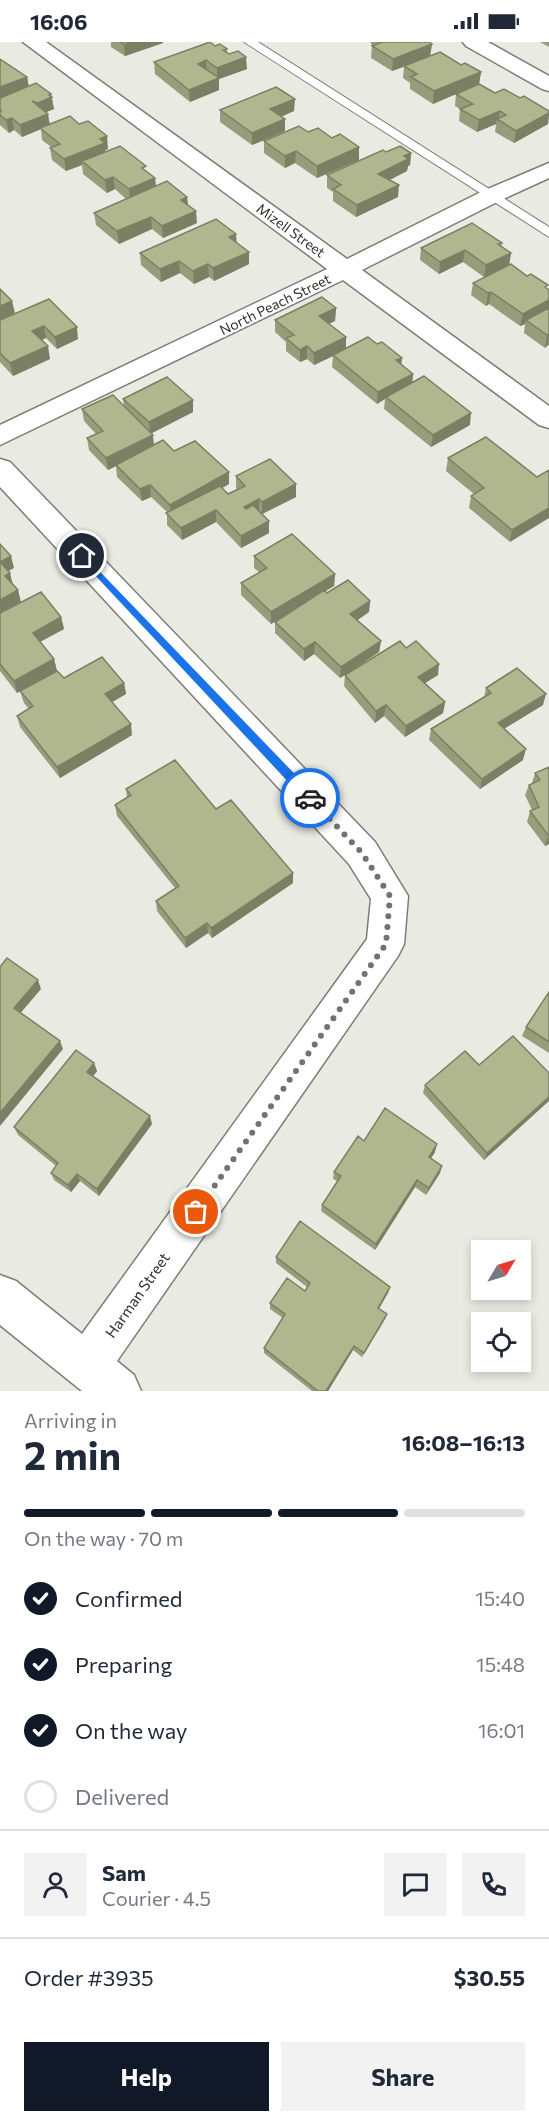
<!DOCTYPE html>
<meta charset="utf-8">
<style>
:root{--surface:#fff;--page:#f2f2f3;--text:#1f2937;--muted:#747a83;--line:#e0e1e3;--accent:#111827}
body{margin:0;font-family:Commissioner,sans-serif;background:var(--page);color:var(--text);height:100vh;display:flex;flex-direction:column;font-size:22px;white-space:nowrap}
*{box-sizing:border-box;margin:0}
p{font-size:20px;color:var(--muted)}
.icon{flex:none;width:33px;height:33px;fill:none;stroke:currentColor;stroke-width:2;stroke-linecap:round;stroke-linejoin:round}
.map{position:relative;height:1349px;overflow:hidden}
.sheet{display:flex;flex-direction:column;background:var(--surface);flex:1}
.sheet>*{flex:none}
.needle{width:39px;rotate:52deg}
.controls{position:absolute;left:471px;top:1198px;display:grid;gap:12px}
.controls a{display:grid;place-items:center;width:60px;height:60px;border-radius:0px;background:var(--surface);box-shadow:0 3px 9px #0003;font-size:30px}
.pin{position:absolute;display:grid;place-items:center;width:51px;height:51px;color:#fff;margin:-26px;border:3px solid #fff;border-radius:50%;box-shadow:0 2px 6px #0007}
.courier{position:absolute;display:grid;place-items:center;width:60px;height:60px;margin:-30px;border:4px solid #1a73e8;border-radius:50%;background:#fff;color:#222;box-shadow:0 2px 8px #0007}
.overview em{font-style:normal;font-weight:700}
.overview div{display:flex;flex-direction:column-reverse}
.overview{display:flex;align-items:center;justify-content:space-between;height:102px;padding:0 24px}
h1{font-size:39px;font-weight:700;line-height:45px}
.bar{display:grid;grid-template-columns:repeat(4,1fr);gap:9px 6px;align-content:center;height:72px;padding:0 24px}
.bar i{height:8px;border-radius:4px;background:var(--line)}
.bar .on{background:var(--accent)}
.bar p{grid-column:span 4}
.line{display:flex;align-items:center;gap:15px;padding:0 24px;border-top:2px solid var(--line)}
.line div{flex:1}
.round{display:grid;place-items:center;flex:none;width:63px;height:63px;border-radius:0px;background:var(--page)}
ol{padding:0 24px;list-style:none}
li{display:flex;align-items:center;gap:18px;height:66px}
li p{margin-inline-start:auto}
li .icon{padding:6px;border-radius:50%;background:var(--accent);color:#fff;stroke-width:4}
li:last-child{color:var(--muted)}
li i{width:33px;height:33px;border:3px solid var(--line);border-radius:50%}
.button{display:flex;gap:12px;margin-top:auto;padding:12px 24px}
.button a{flex:1;height:69px;border-radius:0px;background:var(--accent);color:#fff;font-size:24px;font-weight:700;line-height:69px;text-align:center}
.button a+a{background:var(--page);color:var(--text)}
.status{display:flex;justify-content:space-between;align-items:center;height:42px;padding:0 30px;background:var(--surface);direction:ltr}
.status svg{height:16px;fill:currentColor}
.map>svg:first-child{display:block}
.lines{fill:none;stroke-linecap:round;stroke-linejoin:round}
.service-casing{stroke:#7c7d76;stroke-width:2}
.minor-casing{stroke:#7c7d76;stroke-width:3}
.service{fill:#fff;fill-rule:evenodd}
.minor{fill:#fff;fill-rule:evenodd}
.wall{fill:#979d7a}
.shaded-wall{fill:#7b7f63}
.building{fill:#b0b68e;stroke:#7b7f63;stroke-width:1.5}
.route{fill:#1a73e8}
.done{stroke:#71736e;stroke-width:6;stroke-dasharray:0 10.8}
.labels{text-anchor:middle;dominant-baseline:central;stroke-width:4.5;stroke-linejoin:round;paint-order:stroke}
.far-street-label{font-size:14px;fill:#31322f;stroke:#fff}
.street-label{font-size:15px;fill:#31322f;stroke:#fff}
</style>
<div class="status"><b>16:06</b><svg viewBox="0 0 49 12"><path d="M0 12V9h3v3zM5 12V6h3v6zM10 12V3h3v9zM15 12V0h3v12zM26 1h20v11H26zM47 4h2v5h-2z"/></svg></div>
<div class="map">
<svg width="549" height="1349" viewBox="0 0 549 1349">
<rect width="100%" height="100%" fill="#e9ebe2"/>
<g class="lines">
<defs>
<path id="service" d="M244,0H258L549,185V195Z"/>
<path id="minor" d="M23,0H46L347,217L483,149L549,121V136L499,159L362,228L549,364V386L539,383L343,238L0,403V383L327,227Z
M463,0H488L549,34V49L542,47L466,4Z
M0,417L10,420L375,800L408,854L404,902L398,914L117,1319L134,1333L141,1349H82L0,1283V1233L16,1239L82,1292L367,897L371,857L349,822L0,445Z"/>
</defs>
<use href="#service" class="service-casing"/>
<use href="#minor" class="minor-casing"/>
<use href="#service" class="service"/>
<use href="#minor" class="minor"/>
</g>
<path class="wall" d="M111,0H163V1L125,14L111,5Z
M371,0H429L432,2L430,14L461,23L481,30L479,42L495,51L520,56L549,69L548,82L514,101L495,90L496,82L477,90L459,79L460,67L455,64L456,52L433,62L410,47V41L403,36L404,25L392,29L371,16L372,4H373L371,2Z
M540,0H549V5Z
M215,4L227,7V11L247,27L219,37V48L190,60L155,32L154,20Z
M0,17L27,35L29,44L51,52L54,67L46,70L50,82L108,107L105,108L106,110L146,129L155,136L156,144L187,155L188,163L197,181L163,196L152,187L119,202L96,183L94,171L126,157L115,147L107,151L83,132L82,123L66,129L52,118L50,106L51,105L42,98L41,87L22,95L14,88L9,91L0,83Z
M220,68L294,69L281,75L285,77V89L252,103L220,80Z
M308,90L332,96L359,105V118L317,136L295,121L285,126L264,111V99Z
M386,110L411,111L410,123L408,124L407,129L390,138L398,155L356,175L333,159V150L327,146V133Z
M236,192V201L249,210V222L214,239L209,235L194,242L180,231L161,240L141,223L140,211Z
M502,201L501,205L511,211L509,223L549,248V304L548,303L545,306L524,291L525,282L520,284L489,262L486,264L471,253L473,241L484,235L463,220L439,232L420,218L421,206Z
M49,257L78,297L57,307L46,296L42,298L50,317L13,334L0,320V278Z
M336,266L335,279L329,282L346,295V307L401,322L413,332L412,341L470,383L431,405L384,367L385,357L377,362L332,325L333,314L314,323L307,317L300,320L286,309V300L275,290V278Z
M123,357L193,370L152,391L154,403L229,430V442L222,446L228,452L237,447L236,446V434L296,455L262,472L269,479V491L241,506L216,480L182,498L167,483V470L151,455L142,459L117,435L116,424L108,428L89,408L87,396L96,392L84,379L82,367L124,364Z
M448,416L537,435L510,500L469,466L471,454L474,452L446,429Z
M254,514L335,532L334,544L325,549L327,551L370,559L369,570L357,578L381,599L379,610L354,627L438,633L425,641L445,660L443,671L405,695L384,674L375,681L344,644L345,633L340,636L314,612L304,619L275,591V580L286,573L271,582L241,553V541L259,530L254,526Z
M0,571L61,575L64,587L40,600L54,617L57,629L17,651L0,629Z
M64,636L124,641L126,652L112,660L132,693L60,736L20,685L17,674L29,667L24,661L20,649Z
M486,646L543,663L504,687L523,718L480,747L429,698L431,687L484,656Z
M549,725V802L545,804L527,780L530,769L532,768L525,753L529,743L532,741L535,731Z
M126,747L216,767L293,841L212,896L208,891L186,906L157,869L156,859L175,846L117,774L115,763L127,755Z
M549,950V1011L522,994L526,985Z
M94,1021L97,1029L93,1034L152,1082L99,1154L80,1139L71,1150L54,1138L51,1131L56,1124L18,1093L14,1085Z
M479,1023L549,1031L484,1118L423,1051L425,1043Z
M364,1099L435,1110L431,1116L440,1131L426,1153L415,1145L375,1208L321,1169L322,1163L337,1139L333,1137L334,1130Z
M276,1215L390,1245L388,1251L379,1267L387,1272L385,1277L362,1315L353,1308L328,1349H312L264,1311V1306L283,1276L270,1267V1261L305,1249L307,1245L276,1221Z"/>
<path class="shaded-wall" d="M131,0H163V1L125,14L124,3Z
M432,2L430,14L392,29L393,17Z
M246,15L247,27L219,37V48L190,60L189,48L217,37V26Z
M206,18L207,30L198,22Z
M481,30L479,42L433,62L434,49Z
M27,35L29,47L0,58V45Z
M51,52L54,67L39,73L38,61Z
M295,57L294,69L270,79V67Z
M500,69L498,78L497,77L496,82L477,90L479,78Z
M549,71L548,82L514,101L516,89Z
M48,72L50,84L40,86L41,87L22,95L20,83Z
M12,76L14,88L9,91L6,78Z
M285,77V89L252,103V91Z
M107,94L108,107L105,108L106,113L82,119V123L66,129L64,117L100,97Z
M359,105V118L317,136V124Z
M296,109L295,121L285,126V114Z
M411,111L410,123L408,124L407,129L377,144L378,132L404,114Z
M113,135L115,147L107,151L105,138Z
M155,136L156,148L130,160L129,147Z
M399,143L398,155L356,175L357,163Z
M187,155L188,167L181,158Z
M196,169L197,181L163,196L162,184Z
M151,175L152,187L119,202L117,189Z
M236,192L237,204L229,195Z
M465,208L463,220L439,232L440,220Z
M249,210V222L214,239L213,226Z
M511,211L509,223L484,235L486,223Z
M179,219L180,231L161,240L160,227Z
M208,222L209,235L194,242L193,229Z
M491,250L489,262L486,264L488,251Z
M549,258V269L526,278L525,282L520,284L523,272Z
M12,259L15,271L0,278V264Z
M336,266L335,279L319,286V274Z
M44,284L46,296L34,301L32,289Z
M77,285L78,297L57,307L55,295Z
M549,292L548,303L545,306L547,293Z
M346,295V308L314,323V311Z
M48,304L50,317L13,334L10,321Z
M307,304V317L300,320V308Z
M402,316L401,328L396,318Z
M413,332L412,344L386,355L385,357L377,362L378,350Z
M193,358V370L150,392L149,380Z
M471,371L470,383L431,405L433,393Z
M153,393L154,405L116,423V424L108,428L106,416Z
M229,430V442L172,475L170,463Z
M296,442V455L262,472V460Z
M150,443L151,455L142,459L140,447Z
M259,457V469L244,477V465Z
M549,466V476L510,500L512,488Z
M216,468V480L182,498L181,486Z
M269,479V491L241,506V494Z
M11,514L14,526L3,532L0,520Z
M10,531L13,543L5,534Z
M335,532L334,544L271,582V570Z
M18,548L21,560L0,571V558Z
M370,559L369,570L349,584L350,572Z
M61,575L64,587L36,602L33,591Z
M381,599L379,610L340,636L341,625Z
M315,600L314,612L304,619V607Z
M54,617L57,629L17,651L14,639Z
M439,622L438,633L417,646L418,635Z
M124,641L126,652L107,663L105,652Z
M546,652L543,663L495,692L498,681Z
M445,660L443,671L405,695L406,684Z
M386,663L384,674L375,681L376,669Z
M131,682L132,693L60,736L57,725Z
M526,707L523,718L480,747L482,737Z
M548,793L549,802L545,804Z
M293,831V841L212,896L211,886Z
M207,881L208,891L186,906L185,896Z
M38,938L41,947L18,974L14,966Z
M60,999L63,1007L0,1084V1071Z
M94,1021L97,1029L90,1038L87,1030Z
M549,1055V1059L484,1118L487,1111Z
M150,1074L152,1082L99,1154L97,1147Z
M437,1102L435,1110L427,1123L429,1115Z
M442,1124L440,1131L426,1153L429,1146Z
M77,1132L80,1139L71,1150L68,1143Z
M417,1138L415,1145L375,1208L376,1202Z
M390,1245L388,1251L376,1271L378,1266Z
M387,1272L385,1277L362,1315L364,1311Z
M354,1304L353,1308L328,1349H326Z"/>
<path class="building" d="M120,0H131L124,3Z
M210,0L215,4L220,2L227,7L223,8L229,12L238,9L246,15L217,26L206,18L198,22L219,36L189,48L154,20Z
M383,0H429L432,2L393,17L372,4Z
M440,10L461,23L465,21L481,30L434,49L411,35L417,32L404,24Z
M0,17L27,35L0,45Z
M36,41L51,52L49,53L52,55L38,61L32,59L48,72L20,83L12,76L6,78L0,73V69H1L0,68V56Z
M479,42L495,51L504,47L520,56L524,54L549,69V71L516,89L497,77L506,73L500,69L479,78L460,67L473,62L456,52Z
M276,45L295,57L270,67L285,77L252,91L220,68Z
M70,74L79,82L88,79L107,94L100,97L105,101L64,117L50,106L60,102L40,86Z
M299,84L308,90L318,86L332,96L340,92L359,105L317,124L296,109L285,114L264,99Z
M120,104L146,124L142,126L155,136L129,147L113,135L105,138L82,119Z
M400,104L411,111L404,114L408,117L378,132L399,143L357,163L333,147L341,143L327,133L383,108L386,110Z
M167,139L187,155L181,158L196,169L162,184L151,175L117,189L94,171Z
M216,177L236,192L229,195L249,210L213,226L208,222L193,229L179,219L160,227L140,211Z
M472,181L502,201L498,202L511,211L486,223L465,208L440,220L421,206Z
M511,222L527,234L531,232L548,243L545,245L549,248V258L523,272L491,250L488,251L473,241Z
M0,247L12,259L0,264Z
M322,255L336,266L319,274L346,295L314,311L307,304L300,308L286,296L294,293L275,278Z
M49,257L77,285L55,295L44,284L32,289L48,304L10,321L0,311V278Z
M549,266V292L547,293L526,278Z
M368,295L377,302L382,300L402,316L396,318L413,332L378,350L333,313Z
M424,334L471,371L433,393L386,355Z
M167,335L193,358L149,380L123,357Z
M113,353L153,393L106,416L87,396L103,389L82,367Z
M486,395L537,435L549,428V466L512,488L471,454L484,446L448,416Z
M163,398L174,409L195,399L229,430L170,463L150,443L140,447L116,423Z
M270,417L296,442L262,460L259,457L244,465L246,467L253,463L269,479L241,494L216,468L181,486L166,471L220,444L228,452L245,444L236,434Z
M292,492L335,532L271,570L241,541L267,526L254,514Z
M0,502L11,514L0,520Z
M0,520L10,531L5,534L18,548L0,558Z
M348,538L370,559L350,572L381,599L341,625L315,600L304,607L275,580L324,548L327,551Z
M41,550L61,575L33,591L54,617L14,639L0,622V571Z
M400,599L406,606L416,599L439,622L418,635L445,660L406,684L386,663L376,669L345,633Z
M102,615L124,641L105,652L131,682L57,725L17,674L33,664L20,649L57,629L64,636Z
M517,626L546,652L498,681L526,707L482,737L431,687L491,651L486,646Z
M175,718L216,767L231,758L293,831L211,886L207,881L185,896L156,859L179,844L115,763L131,753L126,747Z
M549,725V793H548L530,769L539,765L529,743L540,738L535,731Z
M7,916L38,938L14,966L60,999L0,1071V925Z
M549,950V1000L526,985Z
M513,994L549,1031V1055L487,1111L425,1043L465,1009L479,1023Z
M76,1008L94,1021L87,1030L150,1074L97,1147L77,1132L68,1143L51,1131L58,1121L14,1085Z
M385,1066L437,1102L429,1115L442,1124L429,1146L417,1138L376,1202L322,1163L341,1134L334,1130L358,1094L364,1099Z
M300,1179L390,1245L378,1266L387,1272L364,1311L354,1304L326,1349H318L264,1306L285,1272L270,1261L287,1236L305,1249L310,1241L276,1215Z"/>
<path class="route" d="M82,511L314,752V759H306L79,516V512Z"/>
<g class="lines">
<path class="done" d="M196,1170L386,902L390,854L362,811L310,756"/>
</g>
<g class="labels">
<g class="far-street-label">
<text transform="translate(291 188) rotate(36)">Mizell Street</text>
<text transform="translate(275 262) rotate(-26)">North Peach Street</text>
</g>
<g class="street-label">
<text transform="translate(137 1253) rotate(-55)">Harman Street</text>
</g>
</g>
</svg>
<div class="controls">
<a><svg class="needle" viewBox="-14 -14 28 28"><path d="M0-13l5 13h-10z" fill="#e53935"/><path d="M0 13l5-13h-10z" fill="#747a83"/></svg></a>
<a><svg class="icon" aria-label="locate" viewBox="0 0 24 24"><circle cx="12" cy="12" r="6"/><path d="M12 2v4M12 18v4M2 12h4M18 12h4"/></svg></a>
</div>
<div class="pin" style="left:196px;top:1170px;background:#ea580c"><svg class="icon" aria-label="bag" viewBox="0 0 24 24"><path d="M5 8h14l-1 12H6zM9 8a3 3 0 0 1 6 0"/></svg></div>
<div class="pin" style="left:82px;top:514px;background:#1f2937"><svg class="icon" aria-label="home" viewBox="0 0 24 24"><path d="M3 11l9-7 9 7M6 9v11h12V9"/></svg></div>
<div class="courier" style="left:310px;top:756px"><svg class="icon" aria-label="car" viewBox="0 0 24 24"><path d="M5 17H2v-5l4-1 3-4h7l3 4 3 1v5h-3M9 17h6M6 11h13"/><circle cx="7" cy="17" r="2"/><circle cx="17" cy="17" r="2"/></svg></div>
</div>
<section class="sheet">
<div class="overview"><div><h1>2 min</h1><p>Arriving in</p></div><em>16:08–16:13</em></div>
<div class="bar"><i class="on"></i><i class="on"></i><i class="on"></i><i></i><p>On the way · 70 m</p></div>
<ol>
<li><svg class="icon" aria-label="check" viewBox="0 0 24 24"><path d="M5 12l5 5 9-10"/></svg>Confirmed<p>15:40</p></li>
<li><svg class="icon" aria-label="check" viewBox="0 0 24 24"><path d="M5 12l5 5 9-10"/></svg>Preparing<p>15:48</p></li>
<li><svg class="icon" aria-label="check" viewBox="0 0 24 24"><path d="M5 12l5 5 9-10"/></svg>On the way<p>16:01</p></li>
<li><i></i>Delivered</li>
</ol>
<div class="line" style="height:108px"><a class="round"><svg class="icon" aria-label="person" viewBox="0 0 24 24"><circle cx="12" cy="8" r="4"/><path d="M4 21q1-7 8-7t8 7"/></svg></a><div><b>Sam</b><p>Courier · 4.5</p></div><a class="round"><svg class="icon" aria-label="chat" viewBox="0 0 24 24"><path d="M4 5h16v11H9l-5 4z"/></svg></a><a class="round"><svg class="icon" aria-label="phone" viewBox="0 0 24 24"><path d="M5 4h4l2 5-3 2q2 4 5 5l2-3 5 2v4C11 20 4 13 5 4z"/></svg></a></div>
<div class="line" style="height:78px"><div>Order #3935</div><b>$30.55</b></div>
<div class="button"><a>Help</a><a>Share</a></div>
</section>
